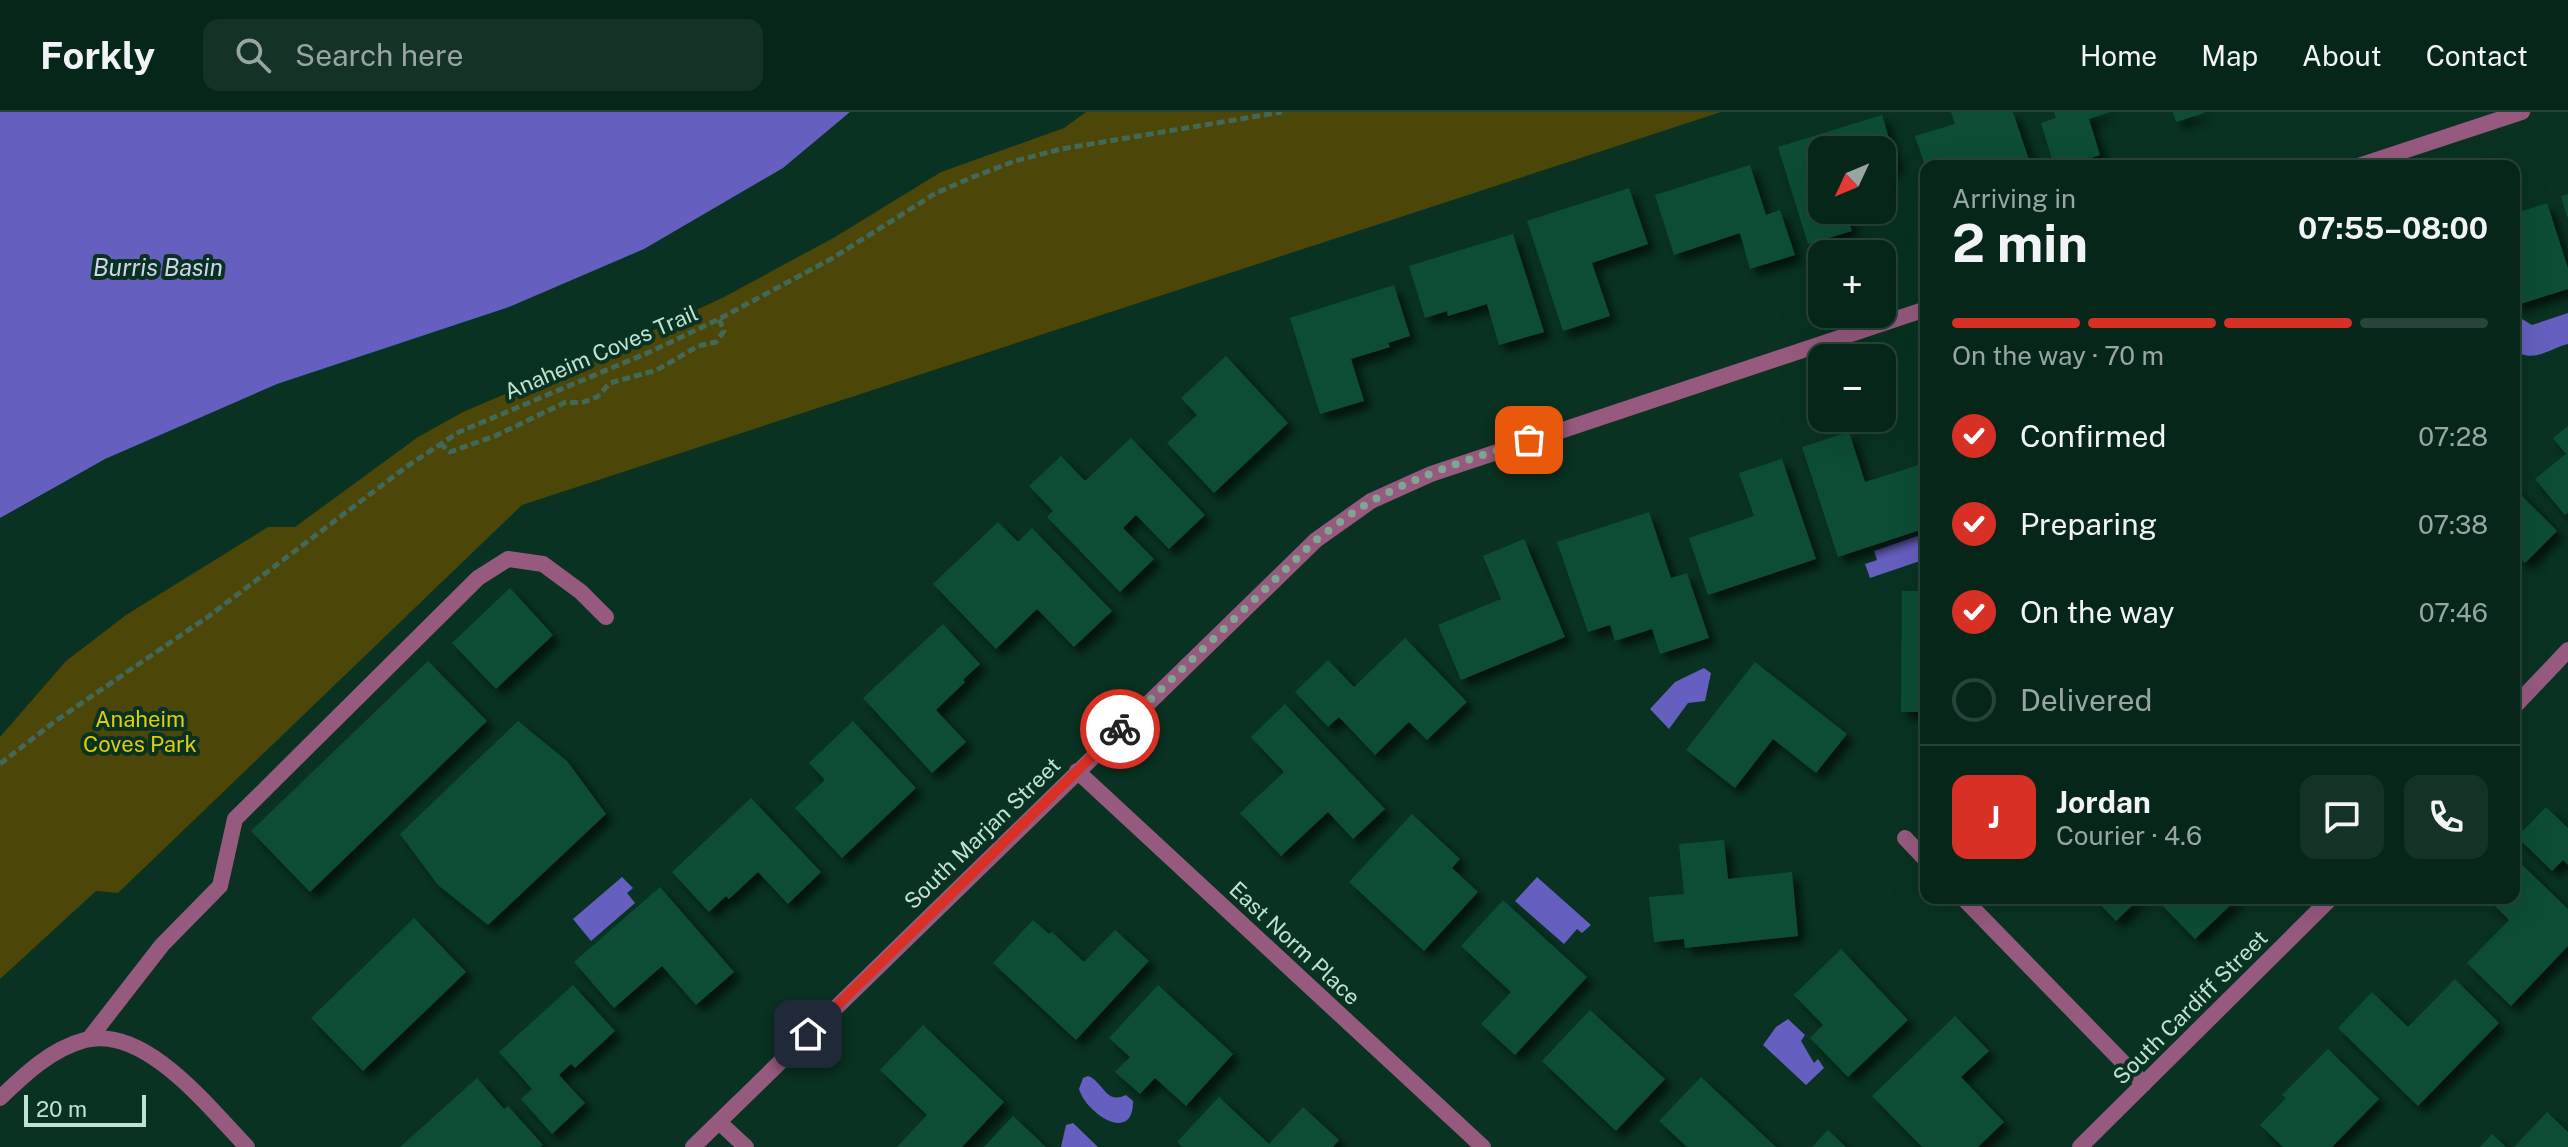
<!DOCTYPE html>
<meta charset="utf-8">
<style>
:root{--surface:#07261a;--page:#153227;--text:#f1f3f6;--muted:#98a5a2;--line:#284339;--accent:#d93025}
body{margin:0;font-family:"Public Sans",sans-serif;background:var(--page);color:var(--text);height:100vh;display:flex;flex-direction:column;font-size:30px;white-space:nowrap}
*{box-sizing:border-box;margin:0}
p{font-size:26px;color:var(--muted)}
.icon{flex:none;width:44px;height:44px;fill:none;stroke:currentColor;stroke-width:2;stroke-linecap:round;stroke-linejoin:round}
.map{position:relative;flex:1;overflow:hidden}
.drawer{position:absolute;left:1920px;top:48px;width:600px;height:744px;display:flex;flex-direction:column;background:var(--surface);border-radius:16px;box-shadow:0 8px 32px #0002,0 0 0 2px var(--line)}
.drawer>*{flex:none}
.needle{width:52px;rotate:226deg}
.fabs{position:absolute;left:1808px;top:24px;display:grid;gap:16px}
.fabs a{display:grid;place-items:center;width:88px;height:88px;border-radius:16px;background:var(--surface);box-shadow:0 8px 32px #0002,0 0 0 2px var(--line);font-size:40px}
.scale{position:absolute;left:24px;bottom:20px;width:122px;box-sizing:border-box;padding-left:8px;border:4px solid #bfe3d0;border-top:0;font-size:22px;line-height:28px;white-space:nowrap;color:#bfe3d0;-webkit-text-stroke:6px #093222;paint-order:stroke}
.pin{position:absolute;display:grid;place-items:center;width:68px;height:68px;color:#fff;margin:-34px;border-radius:16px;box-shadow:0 4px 12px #0006}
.courier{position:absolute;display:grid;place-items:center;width:80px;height:80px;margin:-40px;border:6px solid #d93025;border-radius:50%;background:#fff;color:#222;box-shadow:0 2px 10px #0007}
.overview em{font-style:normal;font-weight:700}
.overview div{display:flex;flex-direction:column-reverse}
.overview{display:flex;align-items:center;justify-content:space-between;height:136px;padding:0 32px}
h1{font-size:52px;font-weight:700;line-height:60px}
.bar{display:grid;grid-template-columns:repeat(4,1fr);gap:12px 8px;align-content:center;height:96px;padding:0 32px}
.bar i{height:10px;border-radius:6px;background:var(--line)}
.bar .active{background:var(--accent)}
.bar p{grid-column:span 4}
.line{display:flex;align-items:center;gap:20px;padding:0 32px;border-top:2px solid var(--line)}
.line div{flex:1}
.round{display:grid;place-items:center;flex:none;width:84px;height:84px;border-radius:16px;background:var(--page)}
ol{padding:0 32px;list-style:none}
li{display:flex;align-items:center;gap:24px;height:88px}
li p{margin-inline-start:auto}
li .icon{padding:8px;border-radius:50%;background:var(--accent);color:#fff;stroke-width:4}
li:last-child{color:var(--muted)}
li i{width:44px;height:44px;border:4px solid var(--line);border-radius:50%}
header{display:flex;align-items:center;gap:48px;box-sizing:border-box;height:112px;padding:0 40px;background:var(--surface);border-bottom:2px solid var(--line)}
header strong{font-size:38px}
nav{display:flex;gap:44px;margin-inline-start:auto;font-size:28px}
.search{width:560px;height:72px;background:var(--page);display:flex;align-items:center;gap:20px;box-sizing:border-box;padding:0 28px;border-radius:16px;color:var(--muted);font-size:30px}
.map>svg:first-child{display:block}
.green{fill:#4c4608}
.water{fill:#655fbf}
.building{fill:#114d36;filter:url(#shadow)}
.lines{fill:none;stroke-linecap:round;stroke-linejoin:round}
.path{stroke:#426958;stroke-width:5;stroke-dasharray:8 4;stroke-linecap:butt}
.service{stroke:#965a7e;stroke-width:16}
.minor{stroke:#965a7e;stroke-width:16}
.tertiary{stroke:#965a7e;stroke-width:16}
.done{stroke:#7fa593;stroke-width:8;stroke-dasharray:0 14.4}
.route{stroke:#d93025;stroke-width:10}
.labels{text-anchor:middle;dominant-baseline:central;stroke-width:8;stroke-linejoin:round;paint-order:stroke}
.street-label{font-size:22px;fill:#bfe3d0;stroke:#093222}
.park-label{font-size:22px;fill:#e0ce09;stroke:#093222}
.water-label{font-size:24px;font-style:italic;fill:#d2d4ed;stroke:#093222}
</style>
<header>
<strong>Forkly</strong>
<div class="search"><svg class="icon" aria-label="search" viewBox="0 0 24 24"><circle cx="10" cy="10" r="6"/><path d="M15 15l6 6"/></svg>Search here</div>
<nav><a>Home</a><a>Map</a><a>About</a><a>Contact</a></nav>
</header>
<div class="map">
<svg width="2568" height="1035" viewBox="0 0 2568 1035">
<defs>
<filter id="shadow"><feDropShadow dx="7" dy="7" stdDeviation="4" flood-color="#0009"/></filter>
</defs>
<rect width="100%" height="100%" fill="#093222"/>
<path class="green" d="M1086,0H1721L522,393L118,781L96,779L0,867V625L66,549L126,503L268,415H295L418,325L463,300L630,229L724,185L835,125L941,60L1064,16Z"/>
<path class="water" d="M0,0H850L783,56L644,137L509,195L277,272L105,347L0,406Z
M2568,201V232C2548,237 2534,252 2514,238V210L2522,207L2532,213Z
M1926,421V447L1870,466L1865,452L1877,448L1874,439Z
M1704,556L1711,561L1705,589L1688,591L1669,617L1650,597L1675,570Z
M622,765L633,776L627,781L635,791L591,829L573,807Z
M1537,765L1591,813L1582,821L1577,817L1564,832L1515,789Z
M1788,907L1805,923L1801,929L1814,951L1818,947L1824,956L1806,973L1763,933L1776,915Z
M1088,964C1104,970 1105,993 1126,983L1133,989C1134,1032 1087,1003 1079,977L1083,966Z
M1073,1011L1098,1035H1061L1066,1013Z"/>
<path class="building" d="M1951,0H2013L2031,54H1925L1915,24L1955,12Z
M2054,0H2110L2089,7L2100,43L2068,54H2054L2041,11L2056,6Z
M2173,0H2204V1L2176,10Z
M1882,3L1897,54L1882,59V38H1822V98H1845L1852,119L1808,132L1778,35Z
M1750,53L1766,103L1780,98L1795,143L1750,157L1740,121L1674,143L1655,83Z
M1629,76L1648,132L1592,151L1610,204L1563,219L1527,109Z
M2568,82V105H2567L2561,84Z
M2547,91L2568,156V177L2514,194V102Z
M1513,122L1544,220L1499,233L1487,192L1448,204L1447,199L1425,206L1409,154Z
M1394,173L1410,224L1388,231L1390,235L1351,247L1364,289L1320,302L1290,206Z
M1226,244L1288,311L1214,381L1167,331L1197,303L1181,286Z
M2568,314V401L2565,403L2535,367L2566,342L2553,326Z
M1849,320L1865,370L1925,351L1926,416L1838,445L1802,335Z
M1131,326L1205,403L1169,437L1136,403L1123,416L1154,447L1120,480L1047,405L1053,399L1029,374L1061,344L1085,369Z
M1782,347L1816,447L1708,483L1689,426L1754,404L1739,361Z
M2514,376L2557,419L2525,451L2514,440Z
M1649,400L1671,466L1687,461L1709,526L1660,542L1652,517L1615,529L1610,513L1588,520L1557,430Z
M998,410L1018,430L1032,416L1112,499L1074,535L1037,497L996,537L933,472Z
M1524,427L1565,525L1461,568L1438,513L1501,487L1483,444Z
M510,476L553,523L496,577L452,531Z
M1902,479H1926V600H1901Z
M943,512L980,552L963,568L965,570L936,598L966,630L932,661L863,586Z
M1405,526L1467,590L1427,628L1409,610L1375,643L1339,605L1328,615L1295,580L1328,548L1354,575Z
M428,549L487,609L310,780L251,719Z
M1755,550L1847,622L1816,661L1773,627L1735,676L1686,638Z
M1285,592L1385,697L1353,727L1328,700L1281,744L1240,701L1284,660L1251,625Z
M518,609L567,649L606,702L488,813L438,773L400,722Z
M853,609L916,676L842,746L795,696L825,668L809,651Z
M751,686L821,760L788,792L758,760L729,787L726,784L709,800L672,760Z
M2546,695L2568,716V753L2563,748L2552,759L2517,725Z
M1412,702L1460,747L1452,756L1478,780L1424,839L1349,770Z
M1724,728L1728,767L1792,760L1798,824L1685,836L1684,827L1654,830L1649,785L1684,782L1679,732Z
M2514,745L2568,797V834L2511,894L2467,851L2509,808L2487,786H2514Z
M660,775L734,860L696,893L662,854L614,896L574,850Z
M2094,786H2140L2116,809Z
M2155,786H2238L2195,827Z
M1503,788L1587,865L1515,943L1481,912L1511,880L1461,834Z
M414,806L466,860L363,959L311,906Z
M1033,808L1049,822L1052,820L1084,850L1115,818L1149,849L1076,928L993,851Z
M1841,837L1908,908L1848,965L1810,926L1823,913L1794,883Z
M2455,867L2499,911L2418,994L2338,916L2372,880L2408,915Z
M573,873L615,919L575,956L571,952L559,963L585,991L552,1022L521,987L532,977L499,940Z
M1158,873L1233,942L1186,994L1155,966L1140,982L1115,960L1130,945L1109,926Z
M1590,898L1665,967L1616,1019L1542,949Z
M1955,904L1989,939L1961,965L2004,1010L1978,1035H1922L1872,984Z
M923,913L1004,990L962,1035H897L927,1003L880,958Z
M2328,937L2379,987L2332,1035H2283L2260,1013L2286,986L2282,983Z
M1701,965L1776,1035H1687L1659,1009Z
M477,966L504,997L508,994L543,1033L540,1035H400Z
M1219,985L1269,1032L1303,995L1339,1028L1333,1035H1183L1177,1030Z
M2547,1000L2568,1020V1035H2514Z
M1013,1004L1046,1035H984Z
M1828,1018L1846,1035H1812Z
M2492,1022L2506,1035H2480Z"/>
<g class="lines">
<path class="path" d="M440,331L450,340L495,324L566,290L581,291L597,285L610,271L657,258L698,234L716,230L724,219L719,207
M0,652L54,610L209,504L406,355L459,320L652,239L719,207L831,147L936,81L973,65L1015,49L1061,37L1282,0"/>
<path class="service" d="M89,927L162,833L220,774L235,707L478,466L508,447L543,452L581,480L606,505"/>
<path class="minor" d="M2358,54L2522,0
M2514,595L2568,538
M1077,659L1483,1035
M1905,726L1926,748
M1963,786L2144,972
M719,1010L746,1035
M693,1035L1316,428L1371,389L1431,362L1926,197
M2080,1035L2331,786"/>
<path class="tertiary" d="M0,986C25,962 51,937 85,928C146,913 210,997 247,1035"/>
</g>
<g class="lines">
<path class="done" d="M1120,617L1316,428C1334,415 1352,400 1372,389C1421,362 1476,345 1529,328"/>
<path class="route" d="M808,922L1120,617"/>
</g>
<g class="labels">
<g class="street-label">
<text transform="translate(601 240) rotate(-23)">Anaheim Coves Trail</text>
<text transform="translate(982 721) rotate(-44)">South Marjan Street</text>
<text transform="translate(1295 831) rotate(43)">East Norm Place</text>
<text transform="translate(2190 895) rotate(-45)">South Cardiff Street</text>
</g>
<g class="park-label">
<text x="140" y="607">Anaheim<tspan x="140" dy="25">Coves Park</tspan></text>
</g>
<g class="water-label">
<text x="158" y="155">Burris Basin</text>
</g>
</g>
</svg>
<div class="fabs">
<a><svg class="needle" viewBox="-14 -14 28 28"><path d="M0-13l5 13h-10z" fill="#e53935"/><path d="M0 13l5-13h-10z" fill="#98a5a2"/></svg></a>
<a>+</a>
<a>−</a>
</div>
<div class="scale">20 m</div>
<div class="pin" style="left:1529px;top:328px;background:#ea580c"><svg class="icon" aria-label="bag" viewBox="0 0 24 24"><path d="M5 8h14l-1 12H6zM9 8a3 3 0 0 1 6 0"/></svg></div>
<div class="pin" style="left:808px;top:922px;background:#1f2937"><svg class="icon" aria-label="home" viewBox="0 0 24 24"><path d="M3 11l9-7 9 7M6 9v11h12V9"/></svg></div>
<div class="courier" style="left:1120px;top:617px"><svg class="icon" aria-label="bike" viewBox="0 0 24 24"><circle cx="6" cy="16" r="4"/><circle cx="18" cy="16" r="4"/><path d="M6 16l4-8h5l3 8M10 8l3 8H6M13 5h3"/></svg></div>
<section class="drawer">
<div class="overview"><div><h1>2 min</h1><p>Arriving in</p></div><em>07:55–08:00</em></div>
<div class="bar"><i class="active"></i><i class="active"></i><i class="active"></i><i></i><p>On the way · 70 m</p></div>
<ol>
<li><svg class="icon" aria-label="check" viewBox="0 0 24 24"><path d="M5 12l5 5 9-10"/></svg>Confirmed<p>07:28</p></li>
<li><svg class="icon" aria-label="check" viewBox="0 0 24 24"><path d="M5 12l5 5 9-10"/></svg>Preparing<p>07:38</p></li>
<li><svg class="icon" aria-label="check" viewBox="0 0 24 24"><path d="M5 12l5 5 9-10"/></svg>On the way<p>07:46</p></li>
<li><i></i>Delivered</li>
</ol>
<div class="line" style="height:144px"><b class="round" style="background:var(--accent);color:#fff">J</b><div><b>Jordan</b><p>Courier · 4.6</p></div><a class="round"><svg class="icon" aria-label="chat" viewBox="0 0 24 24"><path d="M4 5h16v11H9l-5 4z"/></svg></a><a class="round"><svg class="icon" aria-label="phone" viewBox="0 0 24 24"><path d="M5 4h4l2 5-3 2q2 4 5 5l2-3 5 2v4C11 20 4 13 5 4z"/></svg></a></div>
</section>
</div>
